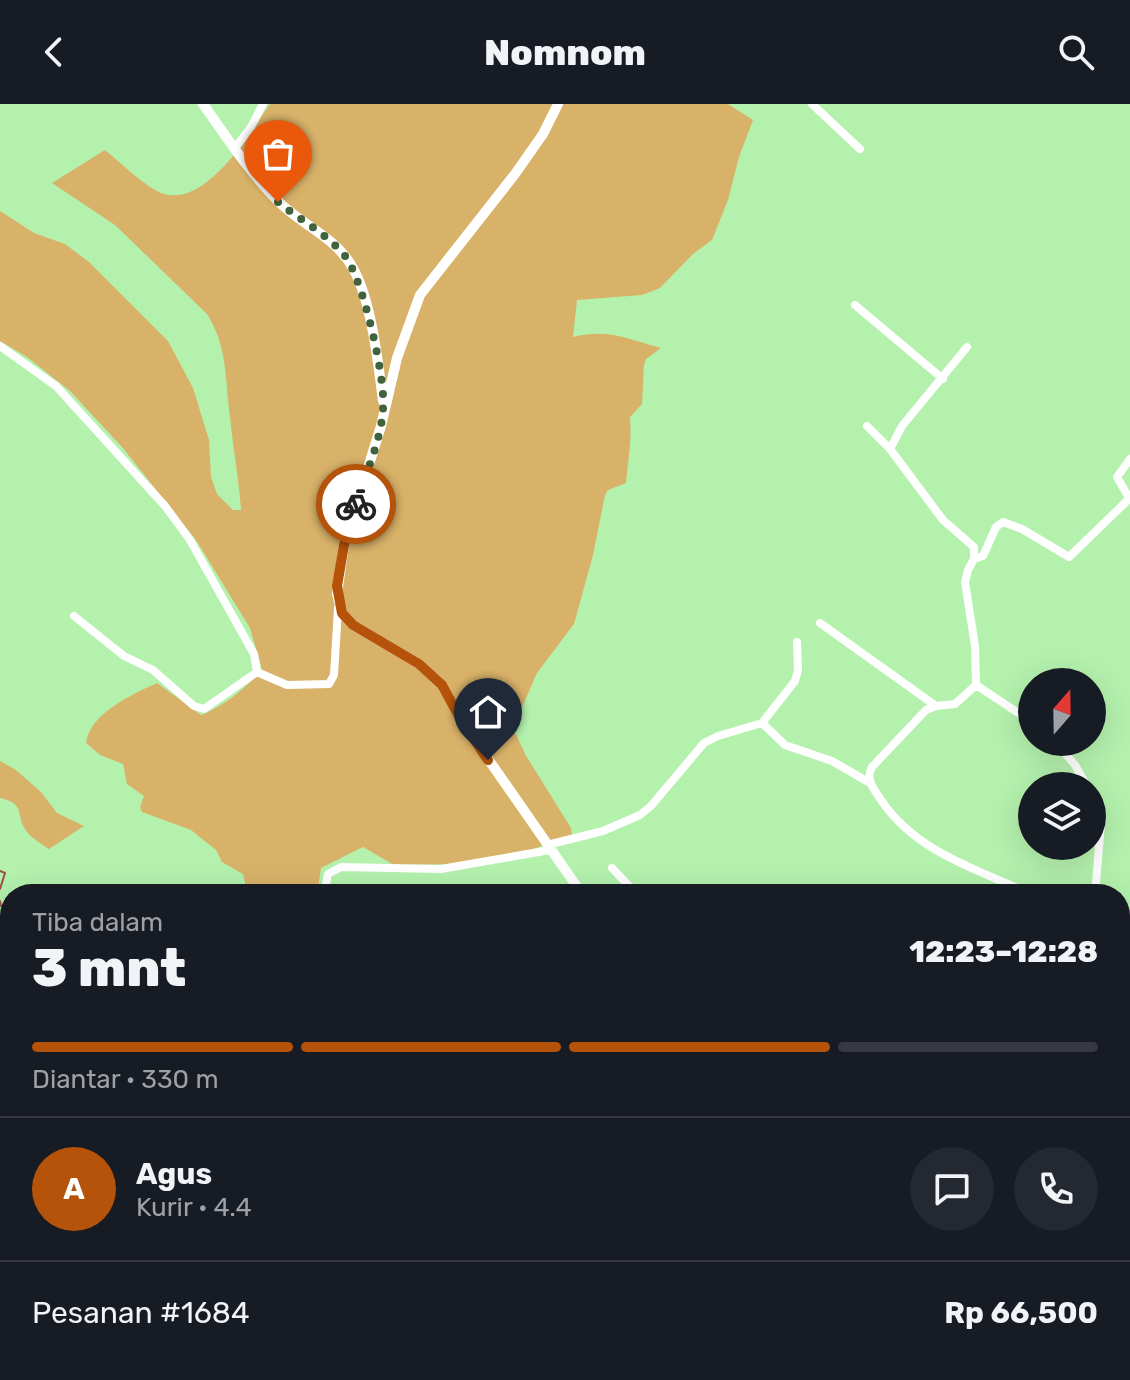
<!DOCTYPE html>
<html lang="id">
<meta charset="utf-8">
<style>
:root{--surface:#171b24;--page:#242831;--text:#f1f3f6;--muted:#9ea1a6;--line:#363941;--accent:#b45309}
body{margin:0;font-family:Rubik,sans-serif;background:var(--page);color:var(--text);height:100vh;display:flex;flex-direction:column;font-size:30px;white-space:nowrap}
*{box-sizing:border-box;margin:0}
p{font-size:26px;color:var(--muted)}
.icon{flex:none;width:44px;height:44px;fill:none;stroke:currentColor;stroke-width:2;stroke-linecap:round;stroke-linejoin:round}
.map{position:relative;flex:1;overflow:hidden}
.side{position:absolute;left:0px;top:780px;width:1130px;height:496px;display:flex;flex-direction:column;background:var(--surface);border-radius:32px 32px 0 0;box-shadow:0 8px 32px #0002}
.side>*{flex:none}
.needle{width:52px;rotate:20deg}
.controls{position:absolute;left:1018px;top:564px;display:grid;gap:16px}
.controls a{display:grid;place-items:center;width:88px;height:88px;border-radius:50%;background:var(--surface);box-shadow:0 8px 32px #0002;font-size:40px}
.pin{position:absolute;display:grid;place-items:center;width:68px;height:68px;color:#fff;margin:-82px -34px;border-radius:50% 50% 50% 0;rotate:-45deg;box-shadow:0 0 8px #0007}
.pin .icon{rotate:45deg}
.courier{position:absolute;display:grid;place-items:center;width:80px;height:80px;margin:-40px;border:6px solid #b45309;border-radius:50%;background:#fff;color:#222;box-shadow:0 2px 10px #0007}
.head em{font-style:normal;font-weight:800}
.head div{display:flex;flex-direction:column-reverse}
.head{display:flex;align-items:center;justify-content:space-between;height:136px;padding:0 32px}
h1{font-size:52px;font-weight:800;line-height:60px}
.bar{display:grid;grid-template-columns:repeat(4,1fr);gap:12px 8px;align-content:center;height:96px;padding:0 32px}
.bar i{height:10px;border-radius:6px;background:var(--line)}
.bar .selected{background:var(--accent)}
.bar p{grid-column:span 4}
.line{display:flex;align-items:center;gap:20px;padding:0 32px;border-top:2px solid var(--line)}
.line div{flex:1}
.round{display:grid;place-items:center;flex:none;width:84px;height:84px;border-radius:42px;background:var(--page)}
header{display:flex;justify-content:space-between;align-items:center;height:104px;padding:0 32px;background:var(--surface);font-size:36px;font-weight:800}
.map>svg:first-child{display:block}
.green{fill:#d9b269}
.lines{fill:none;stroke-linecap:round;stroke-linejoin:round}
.stream{stroke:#a04f49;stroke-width:2}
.minor{stroke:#fff;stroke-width:8}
.tertiary{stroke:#fff;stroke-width:10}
.trunk{stroke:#f2befa;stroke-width:14}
.done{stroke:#40633d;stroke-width:8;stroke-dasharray:0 14.4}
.route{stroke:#b45309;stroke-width:10}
</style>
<header><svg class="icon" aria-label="back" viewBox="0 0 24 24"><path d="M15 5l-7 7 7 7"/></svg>Nomnom<svg class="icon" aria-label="search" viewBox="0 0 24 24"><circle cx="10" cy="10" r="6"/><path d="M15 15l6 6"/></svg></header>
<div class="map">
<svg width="1130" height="1276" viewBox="0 0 1130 1276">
<rect width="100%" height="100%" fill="#b4f1ad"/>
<path class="green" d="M270,0H728L753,16L739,53L728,96L712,136L693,150L660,184L642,191L577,196L573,233C606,224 629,235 661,244L646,255L644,261L642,300L630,313C632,337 628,355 626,379L608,386L605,391L593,451L574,520L537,569L513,624L525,650L571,724L572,732L530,746L454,760L394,761L363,743L321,764L317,790H248L243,770L222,758L216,746L191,726L142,708L140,703L144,692L127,680L123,660L100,651L86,639C90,609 133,590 157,579L201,611C223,603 248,583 262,565L250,524L196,436L122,343L70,287L27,253L0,237V107L34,129L65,140L89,158L168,237L193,284L209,336L211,373L217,390L233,406H241C239,376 233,344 230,313C225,276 228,243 207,210L115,121L52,79L105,46C121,59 137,75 155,86C200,113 249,31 270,0Z
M0,657L16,666L41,688L57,709L84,722L49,745C41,740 33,735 27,728C14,710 27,700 0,694Z
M10,920V1106L0,1102V931Z
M217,1266H666L665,1276H216Z
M687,1266H846L854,1276H683Z"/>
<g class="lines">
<path class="stream" d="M0,767L5,769L0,785
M0,797L1,802L10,806"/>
<path class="minor" d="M812,0L860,45
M235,44L251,23L263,0
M855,201L943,275
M0,242L56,282L165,402L190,436L254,550L257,568
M967,243L902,322L890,345L943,416L974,443V455L968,466L965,478L975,542L976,581L955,600L936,602L926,606L872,663C865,676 874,685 881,696C916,748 976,765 1031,790
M867,322L890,345
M1129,394L1117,373L1130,355
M974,455L983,452L996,423L1003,418L1022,425L1069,453L1130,394
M74,512L124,552L153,566L194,602L204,605L257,568L287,581L329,580L334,571L338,504
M820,519L936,602
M976,581L1032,618
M762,619L785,641L832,657L870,679
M1055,638L1075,661L1087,682
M1092,694L1101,720L1095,790
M547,741L603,727L640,711L651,702L704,639L718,632L762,619L795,577L798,566L797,538
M612,764L629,782L630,790
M324,790L328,770L341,763L441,765L550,746
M1120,1027L1130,1033
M1120,1102L1130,1076
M0,1107L10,1111
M1120,1222L1127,1203
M174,1266L182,1276
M1011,1269L1031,1276"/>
<path class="tertiary" d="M203,0C226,32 249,68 278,97C302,122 337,133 354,166C372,200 378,259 383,297
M558,0L543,30L515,70L420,191L397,254L381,322L344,441L337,490L342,509L353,521L419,560L442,581L461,616L582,790"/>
<path class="trunk" d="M1120,813L1130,812
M988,1266L990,1276"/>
</g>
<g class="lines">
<path class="done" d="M278,98C300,116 326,129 345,152C363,175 386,275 383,305C381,337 366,369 356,400"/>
<path class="route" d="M356,400L344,441L337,482L342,509L353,521L419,560L442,581L461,616L488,656"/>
</g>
</svg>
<div class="controls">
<a><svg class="needle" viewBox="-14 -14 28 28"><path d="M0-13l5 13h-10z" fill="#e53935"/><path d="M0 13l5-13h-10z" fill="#9ea1a6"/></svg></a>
<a><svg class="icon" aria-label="layers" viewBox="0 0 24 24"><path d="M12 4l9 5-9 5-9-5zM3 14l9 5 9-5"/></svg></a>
</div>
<div class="pin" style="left:278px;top:98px;background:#ea580c"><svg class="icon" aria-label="bag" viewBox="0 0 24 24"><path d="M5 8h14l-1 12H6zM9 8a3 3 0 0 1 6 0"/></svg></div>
<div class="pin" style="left:488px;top:656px;background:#1f2937"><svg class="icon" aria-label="home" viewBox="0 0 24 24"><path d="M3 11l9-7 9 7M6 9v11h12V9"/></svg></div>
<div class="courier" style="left:356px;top:400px"><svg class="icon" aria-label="bike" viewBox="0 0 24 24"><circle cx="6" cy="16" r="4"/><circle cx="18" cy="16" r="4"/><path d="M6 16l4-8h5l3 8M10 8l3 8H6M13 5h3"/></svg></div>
<section class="side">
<div class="head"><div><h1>3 mnt</h1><p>Tiba dalam</p></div><em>12:23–12:28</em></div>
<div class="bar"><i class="selected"></i><i class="selected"></i><i class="selected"></i><i></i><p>Diantar · 330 m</p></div>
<div class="line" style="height:144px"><b class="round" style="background:var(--accent);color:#fff">A</b><div><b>Agus</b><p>Kurir · 4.4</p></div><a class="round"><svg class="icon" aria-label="chat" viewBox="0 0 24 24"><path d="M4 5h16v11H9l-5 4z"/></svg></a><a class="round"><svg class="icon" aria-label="phone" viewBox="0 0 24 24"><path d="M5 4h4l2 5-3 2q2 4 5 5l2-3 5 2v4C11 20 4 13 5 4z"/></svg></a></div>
<div class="line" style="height:104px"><div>Pesanan #1684</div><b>Rp 66,500</b></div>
</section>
</div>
